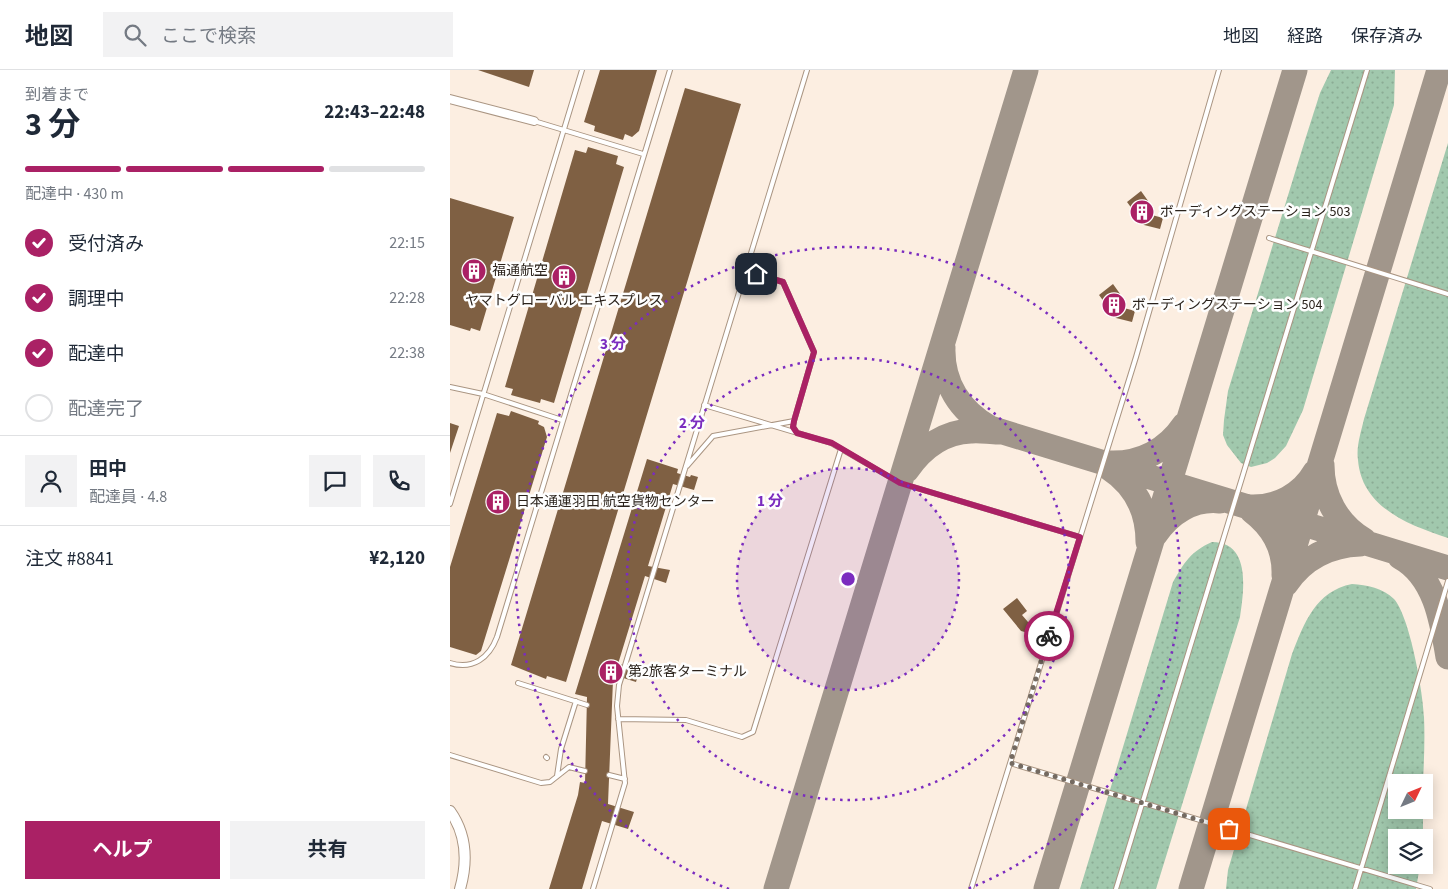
<!DOCTYPE html>
<html lang="ja">
<meta charset="utf-8">
<style>
:root{--surface:#fff;--page:#f2f2f3;--text:#1f2937;--muted:#747a83;--line:#e0e1e3;--accent:#aa2165}
body{margin:0;font-family:"Source Sans 3","Noto Sans JP",sans-serif;background:var(--page);color:var(--text);height:100vh;display:flex;flex-direction:column;font-size:19px;white-space:nowrap}
*{box-sizing:border-box;margin:0}
p{font-size:16px;color:var(--muted)}
.icon{flex:none;width:28px;height:28px;fill:none;stroke:currentColor;stroke-width:2;stroke-linecap:round;stroke-linejoin:round}
.map{position:relative;flex:1;overflow:hidden}
.sheet{display:flex;flex-direction:column;background:var(--surface);width:450px}
.sheet>*{flex:none}
.needle{width:32px;rotate:47deg}
.fabs{position:absolute;left:938px;top:704px;display:grid;gap:10px}
.fabs a{display:grid;place-items:center;width:45px;height:45px;border-radius:0px;background:var(--surface);box-shadow:0 2px 12px #0003;font-size:25px}
.pin{position:absolute;display:grid;place-items:center;width:42px;height:42px;color:#fff;margin:-21px;border-radius:10px;box-shadow:0 2px 8px #0006}
.courier{position:absolute;display:grid;place-items:center;width:50px;height:50px;margin:-25px;border:4px solid #aa2165;border-radius:50%;background:#fff;color:#222;box-shadow:0 1px 6px #0007}
.headline em{font-style:normal;font-weight:700}
.headline div{display:flex;flex-direction:column-reverse}
.headline{display:flex;align-items:center;justify-content:space-between;height:85px;padding:0 25px}
h1{font-size:32px;font-weight:700;line-height:38px}
.bar{display:grid;grid-template-columns:repeat(4,1fr);gap:8px 5px;align-content:center;height:60px;padding:0 25px}
.bar i{height:6px;border-radius:4px;background:var(--line)}
.bar .on{background:var(--accent)}
.bar p{grid-column:span 4}
.line{display:flex;align-items:center;gap:12px;padding:0 25px;border-top:1px solid var(--line)}
.line div{flex:1}
.round{display:grid;place-items:center;flex:none;width:52px;height:52px;border-radius:0px;background:var(--page)}
ol{padding:0 25px;list-style:none}
li{display:flex;align-items:center;gap:15px;height:55px}
li p{margin-inline-start:auto}
li .icon{padding:5px;border-radius:50%;background:var(--accent);color:#fff;stroke-width:4}
li:last-child{color:var(--muted)}
li i{width:28px;height:28px;border:2px solid var(--line);border-radius:50%}
.button{display:flex;gap:10px;margin-top:auto;padding:10px 25px}
.button a{flex:1;height:58px;border-radius:0px;background:var(--accent);color:#fff;font-size:20px;font-weight:700;line-height:58px;text-align:center}
.button a+a{background:var(--page);color:var(--text)}
header{display:flex;align-items:center;gap:30px;box-sizing:border-box;height:70px;padding:0 25px;background:var(--surface);border-bottom:1px solid var(--line)}
header strong{font-size:24px}
nav{display:flex;gap:28px;margin-inline-start:auto;font-size:18px}
.search{width:350px;height:45px;background:var(--page);display:flex;align-items:center;gap:12px;box-sizing:border-box;padding:0 18px;border-radius:0px;color:var(--muted);font-size:19px}
main{display:flex;flex:1;min-height:0}
.map>svg:first-child{display:block}
.grass{fill:url(#grass-dots)}
.lines{fill:none;stroke-linecap:round;stroke-linejoin:round}
.taxiway{stroke:#a1968b;stroke-width:25}
.building{fill:#7f6043}
.service-casing{stroke:#aa9582;stroke-width:6}
.minor-casing{stroke:#aa9582;stroke-width:10}
.tertiary-casing{stroke:#aa9582;stroke-width:12}
.service{stroke:#fff;stroke-width:4}
.minor{stroke:#fff;stroke-width:8}
.tertiary{stroke:#fff;stroke-width:10}
.done{stroke:#746a61;stroke-width:5;stroke-dasharray:0 9}
.route{stroke:#aa2165;stroke-width:6}
.ring{fill:none;stroke:#7b2cbf;stroke-width:2.5;stroke-dasharray:2.5 5}
.labels{text-anchor:middle;dominant-baseline:central;stroke-width:5;stroke-linejoin:round;paint-order:stroke}
.poi-label{font-size:14px;fill:#2b231c;stroke:#fefefe;text-anchor:start}
.centre{fill:#7b2cbf;stroke:#fefefe;stroke-width:2.5}
.ring-label{font-size:15px;text-anchor:middle;font-weight:bold;fill:#7b2cbf;stroke:#fefefe;stroke-width:5;stroke-linejoin:round;paint-order:stroke}
</style>
<header>
<strong>地図</strong>
<div class="search"><svg class="icon" aria-label="search" viewBox="0 0 24 24"><circle cx="10" cy="10" r="6"/><path d="M15 15l6 6"/></svg>ここで検索</div>
<nav><a>地図</a><a>経路</a><a>保存済み</a></nav>
</header>
<main>
<section class="sheet">
<div class="headline"><div><h1>3 分</h1><p>到着まで</p></div><em>22:43–22:48</em></div>
<div class="bar"><i class="on"></i><i class="on"></i><i class="on"></i><i></i><p>配達中 · 430 m</p></div>
<ol>
<li><svg class="icon" aria-label="check" viewBox="0 0 24 24"><path d="M5 12l5 5 9-10"/></svg>受付済み<p>22:15</p></li>
<li><svg class="icon" aria-label="check" viewBox="0 0 24 24"><path d="M5 12l5 5 9-10"/></svg>調理中<p>22:28</p></li>
<li><svg class="icon" aria-label="check" viewBox="0 0 24 24"><path d="M5 12l5 5 9-10"/></svg>配達中<p>22:38</p></li>
<li><i></i>配達完了</li>
</ol>
<div class="line" style="height:90px"><a class="round"><svg class="icon" aria-label="person" viewBox="0 0 24 24"><circle cx="12" cy="8" r="4"/><path d="M4 21q1-7 8-7t8 7"/></svg></a><div><b>田中</b><p>配達員 · 4.8</p></div><a class="round"><svg class="icon" aria-label="chat" viewBox="0 0 24 24"><path d="M4 5h16v11H9l-5 4z"/></svg></a><a class="round"><svg class="icon" aria-label="phone" viewBox="0 0 24 24"><path d="M5 4h4l2 5-3 2q2 4 5 5l2-3 5 2v4C11 20 4 13 5 4z"/></svg></a></div>
<div class="line" style="height:65px"><div>注文 #8841</div><b>¥2,120</b></div>
<div class="button"><a>ヘルプ</a><a>共有</a></div>
</section>
<div class="map">
<svg width="998" height="819" viewBox="0 0 998 819">
<defs>
<pattern id="grass-dots" width="8" height="8" patternUnits="userSpaceOnUse" patternTransform="scale(1.25)"><rect width="8" height="8" fill="#a1c8ad"/><path d="M2 2h.1M6 6h.1" fill="none" stroke="#8bac94" stroke-width="1.8" stroke-linecap="round"/></pattern>
</defs>
<rect width="100%" height="100%" fill="#fceee1"/>
<path class="grass" d="M881,0H945L944,35L853,340L836,376L825,388L817,393L801,397L791,393L777,375L773,365L774,350L778,321L855,70L870,23Z
M998,73V468C959,455 912,438 908,390C906,377 911,362 914,349Z
M762,472C801,472 794,520 790,547L706,819H630L723,512C734,493 741,481 762,472Z
M902,514C917,515 933,518 944,529C960,547 973,622 974,647C975,669 974,691 973,712H946V740H973V767L946,768V795H970L966,819H776L778,800L842,584C854,553 866,521 902,514Z"/>
<g class="lines">
<path class="taxiway" d="M493,278C492,313 510,341 540,358L998,498
M660,393C691,394 717,380 734,355
M872,395C872,426 887,454 914,470
M659,398C685,415 698,441 698,472
M457,400C472,378 494,362 521,361C530,360 539,362 548,362
M800,437C827,438 852,425 865,402
M802,441C823,457 835,478 834,505
M705,465C720,443 743,428 770,431
M950,487C985,506 992,551 998,587
M836,514C853,488 880,475 910,474
M326,819L576,0
M596,819L845,0
M741,819L989,0"/>
</g>
<path class="building" d="M28,0H84L79,17Z
M150,0H207L189,61L182,67L175,64L173,70L144,61L145,56L134,52Z
M235,18L291,34L116,612L97,606L96,609L61,595Z
M138,77L168,86L166,94L174,97L104,333L91,329L90,333L61,325L63,319L55,317L125,80L136,83Z
M691,121L701,135L696,139L702,145L713,148L710,159L694,155L677,132Z
M0,128L64,147L30,261L21,258L20,261L0,255Z
M663,214L673,228L668,232L674,238L685,241L682,252L666,248L649,225Z
M61,341L89,351L88,354L94,357L97,367L31,581L26,585L0,577V497L47,343L59,346Z
M0,353L9,356L0,383Z
M197,389L228,399L227,403L240,407L241,405L248,407L244,420L223,414L198,496L220,500L216,513L195,506L168,594L190,598L186,612L164,605L163,610L158,734L184,742L178,759L152,751L132,819H99L128,725L130,712L135,713L137,627L125,624Z
M567,528L577,541L572,545L578,552L589,555L586,565L571,561L553,539Z"/>
<g class="lines">
<defs>
<path id="service" d="M84,51L193,84
M819,168L998,224
M300,186L306,204L333,212L364,282L344,351L343,357L347,363
M0,317L33,324L112,350
M254,335L381,373L450,413L630,467
M237,396L263,366L344,351
M0,434L132,0
M0,593C23,600 39,588 47,567L220,0
M68,613L137,635
M168,649L236,650L292,667L303,662L391,379
M0,685L91,713L100,712L119,697L135,701
M96,687L97,688
M560,693L980,819
M159,705L175,709
M107,706L111,679L126,631
M143,819L175,713L167,636L169,615L357,0
M521,819L686,287L769,0
M666,819L917,0
M905,819L998,511"/>
<path id="minor" d="M0,29L84,51"/>
<path id="tertiary" d="M0,741C17,765 18,791 10,819"/>
</defs>
<use href="#service" class="service-casing"/>
<use href="#minor" class="minor-casing"/>
<use href="#tertiary" class="tertiary-casing"/>
<use href="#service" class="service"/>
<use href="#minor" class="minor"/>
<use href="#tertiary" class="tertiary"/>
</g>
<g class="lines">
<path class="done" d="M599,566L560,693L779,759"/>
<path class="route" d="M306,204L333,212L364,282L344,351L343,357L347,363L382,373L450,413L630,467L599,566"/>
</g>
<circle cx="398" cy="509" r="111" fill="#7b2cbf" fill-opacity=".12"/>
<g class="ring">
<circle cx="398" cy="509" r="111"/>
<circle cx="398" cy="509" r="221"/>
<path d="M279 819A332 332 0 1 1 517 819"/>
</g>
<defs>
<symbol id="building-disc" viewBox="-11 -11 22 22"><circle r="9.5" fill="#aa2165" stroke="#fefefe"/><path d="M-4-6H4V6H1V3H-1V6H-4ZM-2.5-4.3h1.7v1.8h-1.7ZM.8-4.3h1.7v1.8H.8ZM-2.5-1h1.7V.8h-1.7ZM.8-1h1.7V.8H.8Z" fill="#fff"/></symbol>
</defs>
<g fill-rule="evenodd">
<use href="#building-disc" x="678" y="128" width="28" height="28"/>
<use href="#building-disc" x="10" y="187" width="28" height="28"/>
<use href="#building-disc" x="100" y="193" width="28" height="28"/>
<use href="#building-disc" x="650" y="221" width="28" height="28"/>
<use href="#building-disc" x="34" y="418" width="28" height="28"/>
<use href="#building-disc" x="147" y="588" width="28" height="28"/>
</g>
<g class="labels">
<g class="poi-label">
<text x="710" y="142">ボーディングステーション 503</text>
<text x="42" y="201">福通航空</text>
<text x="114" y="231" text-anchor="middle">ヤマトグローバル エキスプレス</text>
<text x="682" y="235">ボーディングステーション 504</text>
<text x="66" y="432">日本通運羽田 航空貨物センター</text>
<text x="178" y="602">第2旅客ターミナル</text>
</g>
</g>
<circle cx="398" cy="509" r="8" class="centre"/>
<g class="ring-label">
<text x="163" y="279">3 分</text>
<text x="242" y="358">2 分</text>
<text x="320" y="436">1 分</text>
</g>
</svg>
<div class="fabs">
<a><svg class="needle" viewBox="-14 -14 28 28"><path d="M0-13l5 13h-10z" fill="#e53935"/><path d="M0 13l5-13h-10z" fill="#747a83"/></svg></a>
<a><svg class="icon" aria-label="layers" viewBox="0 0 24 24"><path d="M12 4l9 5-9 5-9-5zM3 14l9 5 9-5"/></svg></a>
</div>
<div class="pin" style="left:779px;top:759px;background:#ea580c"><svg class="icon" aria-label="bag" viewBox="0 0 24 24"><path d="M5 8h14l-1 12H6zM9 8a3 3 0 0 1 6 0"/></svg></div>
<div class="pin" style="left:306px;top:204px;background:#1f2937"><svg class="icon" aria-label="home" viewBox="0 0 24 24"><path d="M3 11l9-7 9 7M6 9v11h12V9"/></svg></div>
<div class="courier" style="left:599px;top:566px"><svg class="icon" aria-label="bike" viewBox="0 0 24 24"><circle cx="6" cy="16" r="4"/><circle cx="18" cy="16" r="4"/><path d="M6 16l4-8h5l3 8M10 8l3 8H6M13 5h3"/></svg></div>
</div>
</main>
